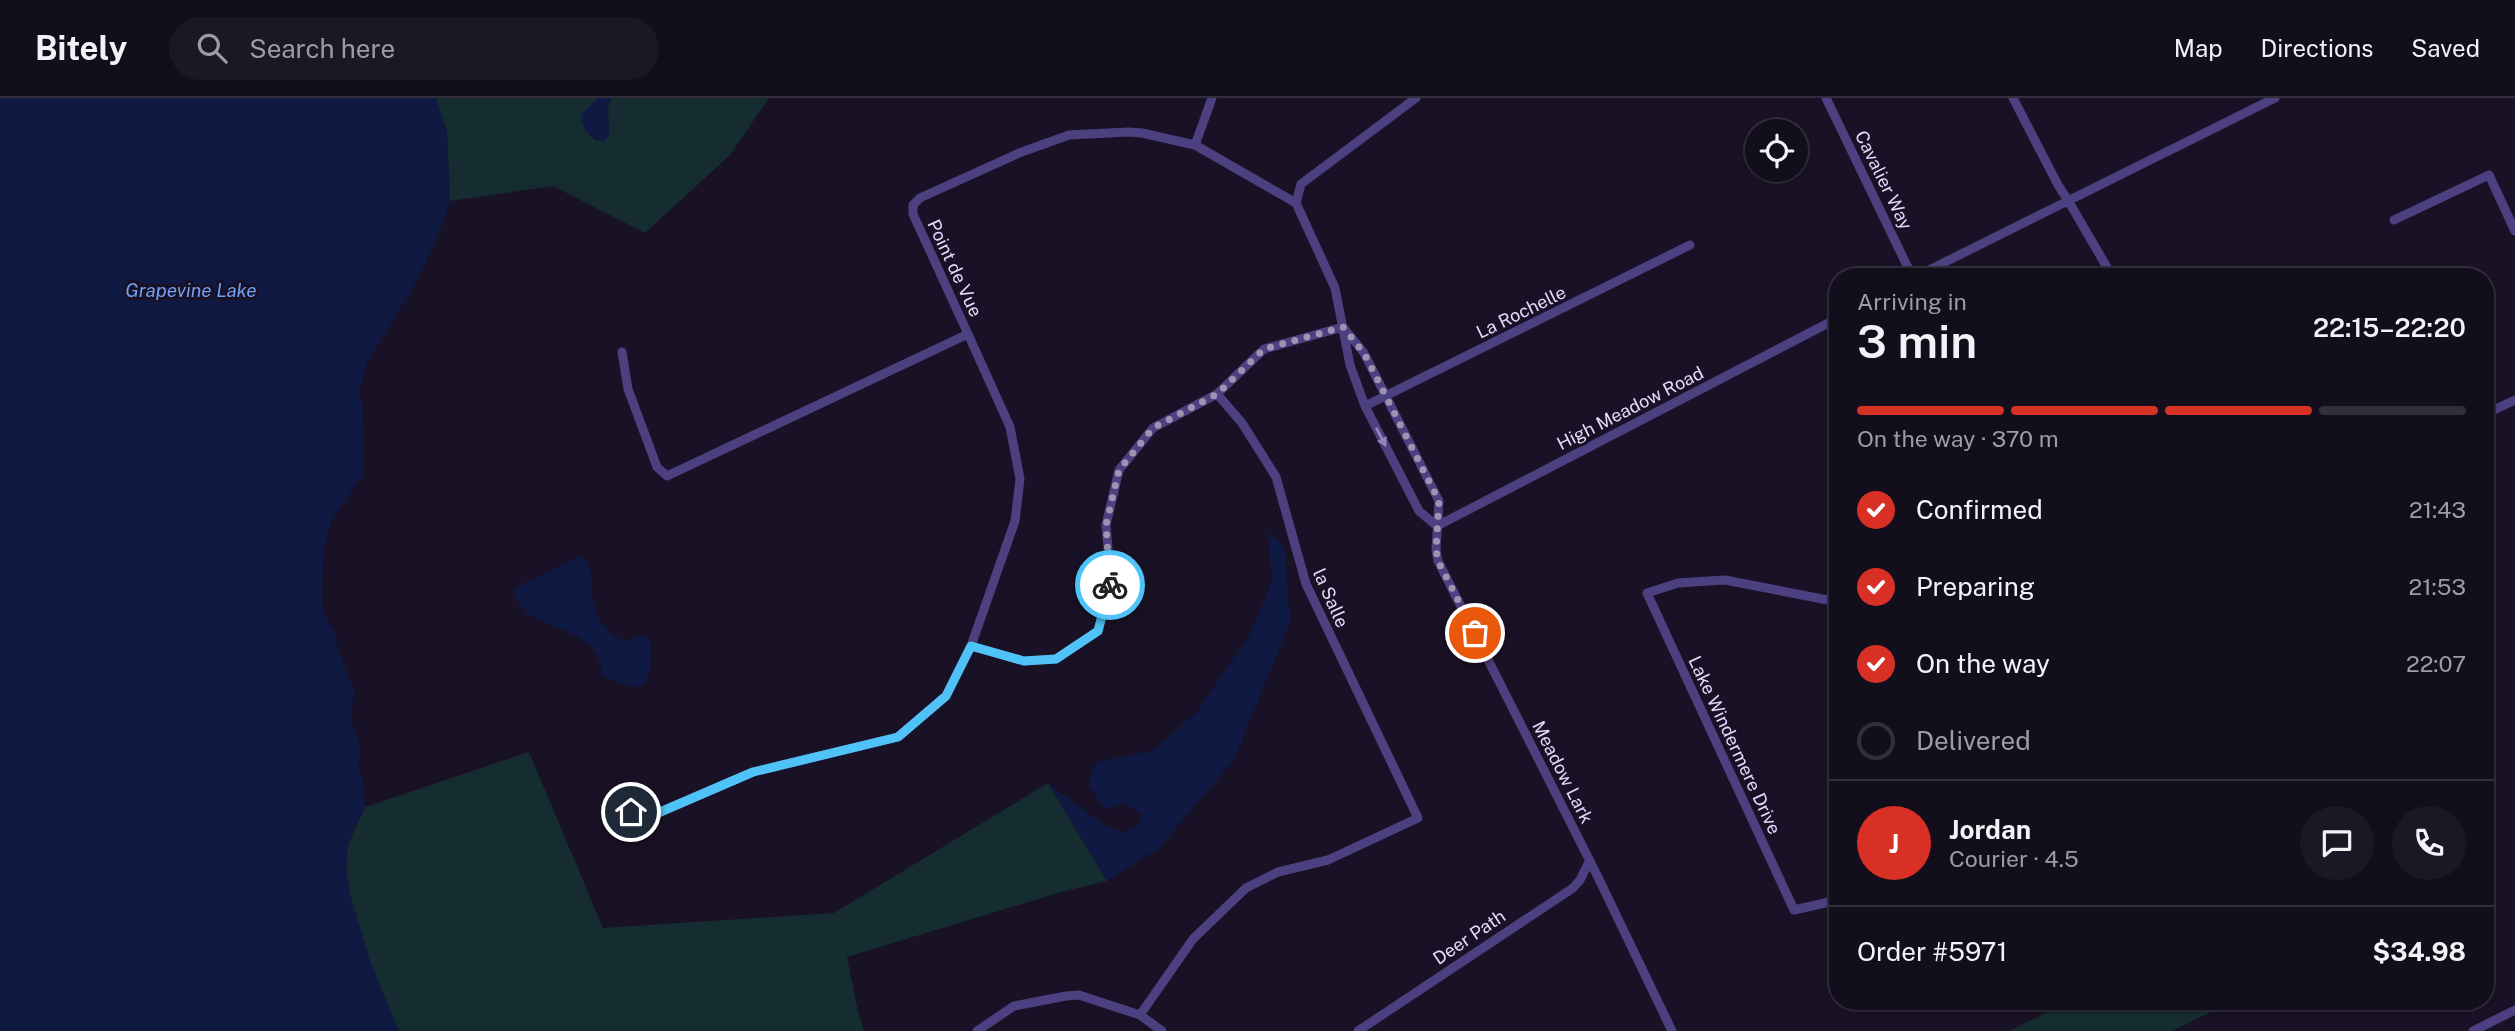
<!DOCTYPE html>
<meta charset="utf-8">
<style>
:root{--surface:#130e1c;--page:#1c1725;--text:#f1f3f6;--muted:#9d9ca3;--line:#322e3b;--accent:#d93025}
body{margin:0;font-family:"Public Sans",sans-serif;background:var(--page);color:var(--text);height:100vh;display:flex;flex-direction:column;font-size:26px;white-space:nowrap}
*{box-sizing:border-box;margin:0}
p{font-size:23px;color:var(--muted)}
.icon{flex:none;width:38px;height:38px;fill:none;stroke:currentColor;stroke-width:2;stroke-linecap:round;stroke-linejoin:round}
.map{position:relative;flex:1;overflow:hidden}
.panel{position:absolute;left:1829px;top:170px;width:665px;height:742px;display:flex;flex-direction:column;background:var(--surface);border-radius:28px;box-shadow:0 2px 5px #0004,0 0 0 2px var(--line)}
.panel>*{flex:none}
.tools{position:absolute;left:1745px;top:21px;display:grid;gap:14px}
.tools a{display:grid;place-items:center;width:63px;height:63px;border-radius:50%;background:var(--surface);box-shadow:0 2px 5px #0004,0 0 0 2px var(--line);font-size:35px}
.pin{position:absolute;display:grid;place-items:center;width:60px;height:60px;color:#fff;margin:-30px;border:4px solid #fff;border-radius:50%;box-shadow:0 2px 7px #0007}
.courier{position:absolute;display:grid;place-items:center;width:70px;height:70px;margin:-35px;border:5px solid #4fc3f7;border-radius:50%;background:#fff;color:#222;box-shadow:0 2px 9px #0007}
.summary em{font-style:normal;font-weight:600}
.summary div{display:flex;flex-direction:column-reverse}
.summary{display:flex;align-items:center;justify-content:space-between;height:119px;padding:0 28px}
h1{font-size:46px;font-weight:600;line-height:52px}
.bar{display:grid;grid-template-columns:repeat(4,1fr);gap:10px 7px;align-content:center;height:84px;padding:0 28px}
.bar i{height:9px;border-radius:5px;background:var(--line)}
.bar .selected{background:var(--accent)}
.bar p{grid-column:span 4}
.line{display:flex;align-items:center;gap:18px;padding:0 28px;border-top:2px solid var(--line)}
.line div{flex:1}
.round{display:grid;place-items:center;flex:none;width:74px;height:74px;border-radius:37px;background:var(--page)}
ol{padding:0 28px;list-style:none}
li{display:flex;align-items:center;gap:21px;height:77px}
li p{margin-inline-start:auto}
li .icon{padding:7px;border-radius:50%;background:var(--accent);color:#fff;stroke-width:4}
li:last-child{color:var(--muted)}
li i{width:38px;height:38px;border:4px solid var(--line);border-radius:50%}
header{display:flex;align-items:center;gap:42px;box-sizing:border-box;height:98px;padding:0 35px;background:var(--surface);border-bottom:2px solid var(--line)}
header strong{font-size:33px}
nav{display:flex;gap:38px;margin-inline-start:auto;font-size:24px}
.search{width:490px;height:63px;background:var(--page);display:flex;align-items:center;gap:18px;box-sizing:border-box;padding:0 24px;border-radius:38px;color:var(--muted);font-size:26px}
.map>svg:first-child{display:block}
.green{fill:#152c30}
.water{fill:#0f1942}
.lines{fill:none;stroke-linecap:round;stroke-linejoin:round}
.street{stroke:#4d4081;stroke-width:9}
.oneway{fill:#9085b8}
.done{stroke:#9c94b1;stroke-width:7;stroke-dasharray:0 12.6}
.route{stroke:#4fc3f7;stroke-width:9}
.labels{text-anchor:middle;dominant-baseline:central;stroke-width:6;stroke-linejoin:round;paint-order:stroke}
.street-label{font-size:18px;fill:#e3dafc;stroke:#191226}
.water-label{font-size:19px;font-style:italic;fill:#70a1f4;stroke:#191226}
</style>
<header>
<strong>Bitely</strong>
<div class="search"><svg class="icon" aria-label="search" viewBox="0 0 24 24"><circle cx="10" cy="10" r="6"/><path d="M15 15l6 6"/></svg>Search here</div>
<nav><a>Map</a><a>Directions</a><a>Saved</a></nav>
</header>
<div class="map">
<svg width="2515" height="933" viewBox="0 0 2515 933">
<rect width="100%" height="100%" fill="#191226"/>
<path class="green" d="M436,0H598L582,17C583,29 586,35 596,42L609,38L608,11L611,0H769L730,57L645,135L553,88L450,103L447,35Z
M529,654L603,830L834,815L1048,685L1107,783L1061,794L847,859L858,913L864,933H399C379,885 340,805 347,754C350,737 359,724 365,709Z
M2071,903H2233L2172,933H2009Z"/>
<path class="water" d="M0,0H436L447,35L450,103L443,126L414,188L367,265L360,292L364,331V375L331,423L324,451L322,487V506L327,521L336,535L337,549L354,592L351,621L361,651L358,669L364,686L365,709L352,735L347,752L346,773L351,800L371,866L399,933H0Z
M598,0H611L608,11L609,38L604,43C589,40 583,32 581,17Z
M1268,433L1285,450L1290,525L1233,663L1158,751L1107,783L1048,685L1103,726L1122,734L1138,728L1141,716L1126,705L1105,711L1088,687L1096,664L1152,653L1196,615L1249,538L1272,484Z
M581,458C598,470 588,495 595,512C599,523 608,532 615,540L628,542L644,536L650,542C650,554 654,593 634,589C623,587 613,581 602,579C601,521 525,538 513,493L524,485Z"/>
<g class="lines">
<path class="street" d="M1826,0L1912,178
M2013,0L2058,87L2069,104L2112,178
M1195,47L1212,0
M1296,105L1335,190L1350,267L1365,308L1419,413L1437,428
M1296,105L1301,86L1416,0
M2394,122L2489,77L2515,133
M1917,178L2275,0
M1343,229L1364,255L1439,403L1436,452L1438,463L1596,775L1672,933
M622,254L628,291L657,369L667,378L968,236L913,116V107L920,100L1019,55L1069,37L1128,34L1142,35L1195,47L1296,105
M1365,308L1690,147
M2485,316L2515,302
M1437,428L1838,220
M1838,504L1725,482L1678,485L1647,495L1794,812L1838,802
M971,548L1024,563L1056,561L1098,533L1111,485L1106,427L1119,372L1153,330L1217,296L1264,251L1343,229
M631,714L651,718L753,674L898,639L946,598L971,548L1015,423L1020,381L1010,329L968,236
M1140,917L1193,841L1246,790L1278,774L1328,762L1418,720L1306,486L1276,379L1242,325L1217,296
M977,933L1014,908L1066,898L1079,897L1140,917L1162,933
M1358,933L1573,790L1580,782L1589,764
M2473,933L2515,912"/>
</g>
<defs><path id="oneway-solid" d="M-6-.8H1V-3.2L6.5 0L1 3.2V.8H-6Z" transform="scale(1.75)"/></defs>
<use class="oneway" href="#oneway-solid" transform="translate(1381 339) rotate(63)"/>
<g class="lines">
<path class="done" d="M1110,487L1106,427L1119,372L1153,330L1217,296L1264,251L1343,229L1364,255L1439,403L1436,452L1438,463L1475,535"/>
<path class="route" d="M631,714L651,718L753,674L898,639L946,598L971,548L1024,563L1056,561L1098,533L1110,487"/>
</g>
<g class="labels">
<g class="street-label">
<text transform="translate(1884 82) rotate(64)">Cavalier Way</text>
<text transform="translate(955 170) rotate(65)">Point de Vue</text>
<text transform="translate(1521 214) rotate(-26)">La Rochelle</text>
<text transform="translate(1630 310) rotate(-27)">High Meadow Road</text>
<text transform="translate(1331 500) rotate(66)">la Salle</text>
<text transform="translate(1735 647) rotate(65)">Lake Windermere Drive</text>
<text transform="translate(1563 674) rotate(63)">Meadow Lark</text>
<text transform="translate(1469 839) rotate(-34)">Deer Path</text>
</g>
<g class="water-label">
<text x="191" y="192">Grapevine Lake</text>
</g>
</g>
</svg>
<div class="tools">
<a><svg class="icon" aria-label="locate" viewBox="0 0 24 24"><circle cx="12" cy="12" r="6"/><path d="M12 2v4M12 18v4M2 12h4M18 12h4"/></svg></a>
</div>
<div class="pin" style="left:1475px;top:535px;background:#ea580c"><svg class="icon" aria-label="bag" viewBox="0 0 24 24"><path d="M5 8h14l-1 12H6zM9 8a3 3 0 0 1 6 0"/></svg></div>
<div class="pin" style="left:631px;top:714px;background:#1f2937"><svg class="icon" aria-label="home" viewBox="0 0 24 24"><path d="M3 11l9-7 9 7M6 9v11h12V9"/></svg></div>
<div class="courier" style="left:1110px;top:487px"><svg class="icon" aria-label="bike" viewBox="0 0 24 24"><circle cx="6" cy="16" r="4"/><circle cx="18" cy="16" r="4"/><path d="M6 16l4-8h5l3 8M10 8l3 8H6M13 5h3"/></svg></div>
<section class="panel">
<div class="summary"><div><h1>3 min</h1><p>Arriving in</p></div><em>22:15–22:20</em></div>
<div class="bar"><i class="selected"></i><i class="selected"></i><i class="selected"></i><i></i><p>On the way · 370 m</p></div>
<ol>
<li><svg class="icon" aria-label="check" viewBox="0 0 24 24"><path d="M5 12l5 5 9-10"/></svg>Confirmed<p>21:43</p></li>
<li><svg class="icon" aria-label="check" viewBox="0 0 24 24"><path d="M5 12l5 5 9-10"/></svg>Preparing<p>21:53</p></li>
<li><svg class="icon" aria-label="check" viewBox="0 0 24 24"><path d="M5 12l5 5 9-10"/></svg>On the way<p>22:07</p></li>
<li><i></i>Delivered</li>
</ol>
<div class="line" style="height:126px"><b class="round" style="background:var(--accent);color:#fff">J</b><div><b>Jordan</b><p>Courier · 4.5</p></div><a class="round"><svg class="icon" aria-label="chat" viewBox="0 0 24 24"><path d="M4 5h16v11H9l-5 4z"/></svg></a><a class="round"><svg class="icon" aria-label="phone" viewBox="0 0 24 24"><path d="M5 4h4l2 5-3 2q2 4 5 5l2-3 5 2v4C11 20 4 13 5 4z"/></svg></a></div>
<div class="line" style="height:91px"><div>Order #5971</div><b>$34.98</b></div>
</section>
</div>
